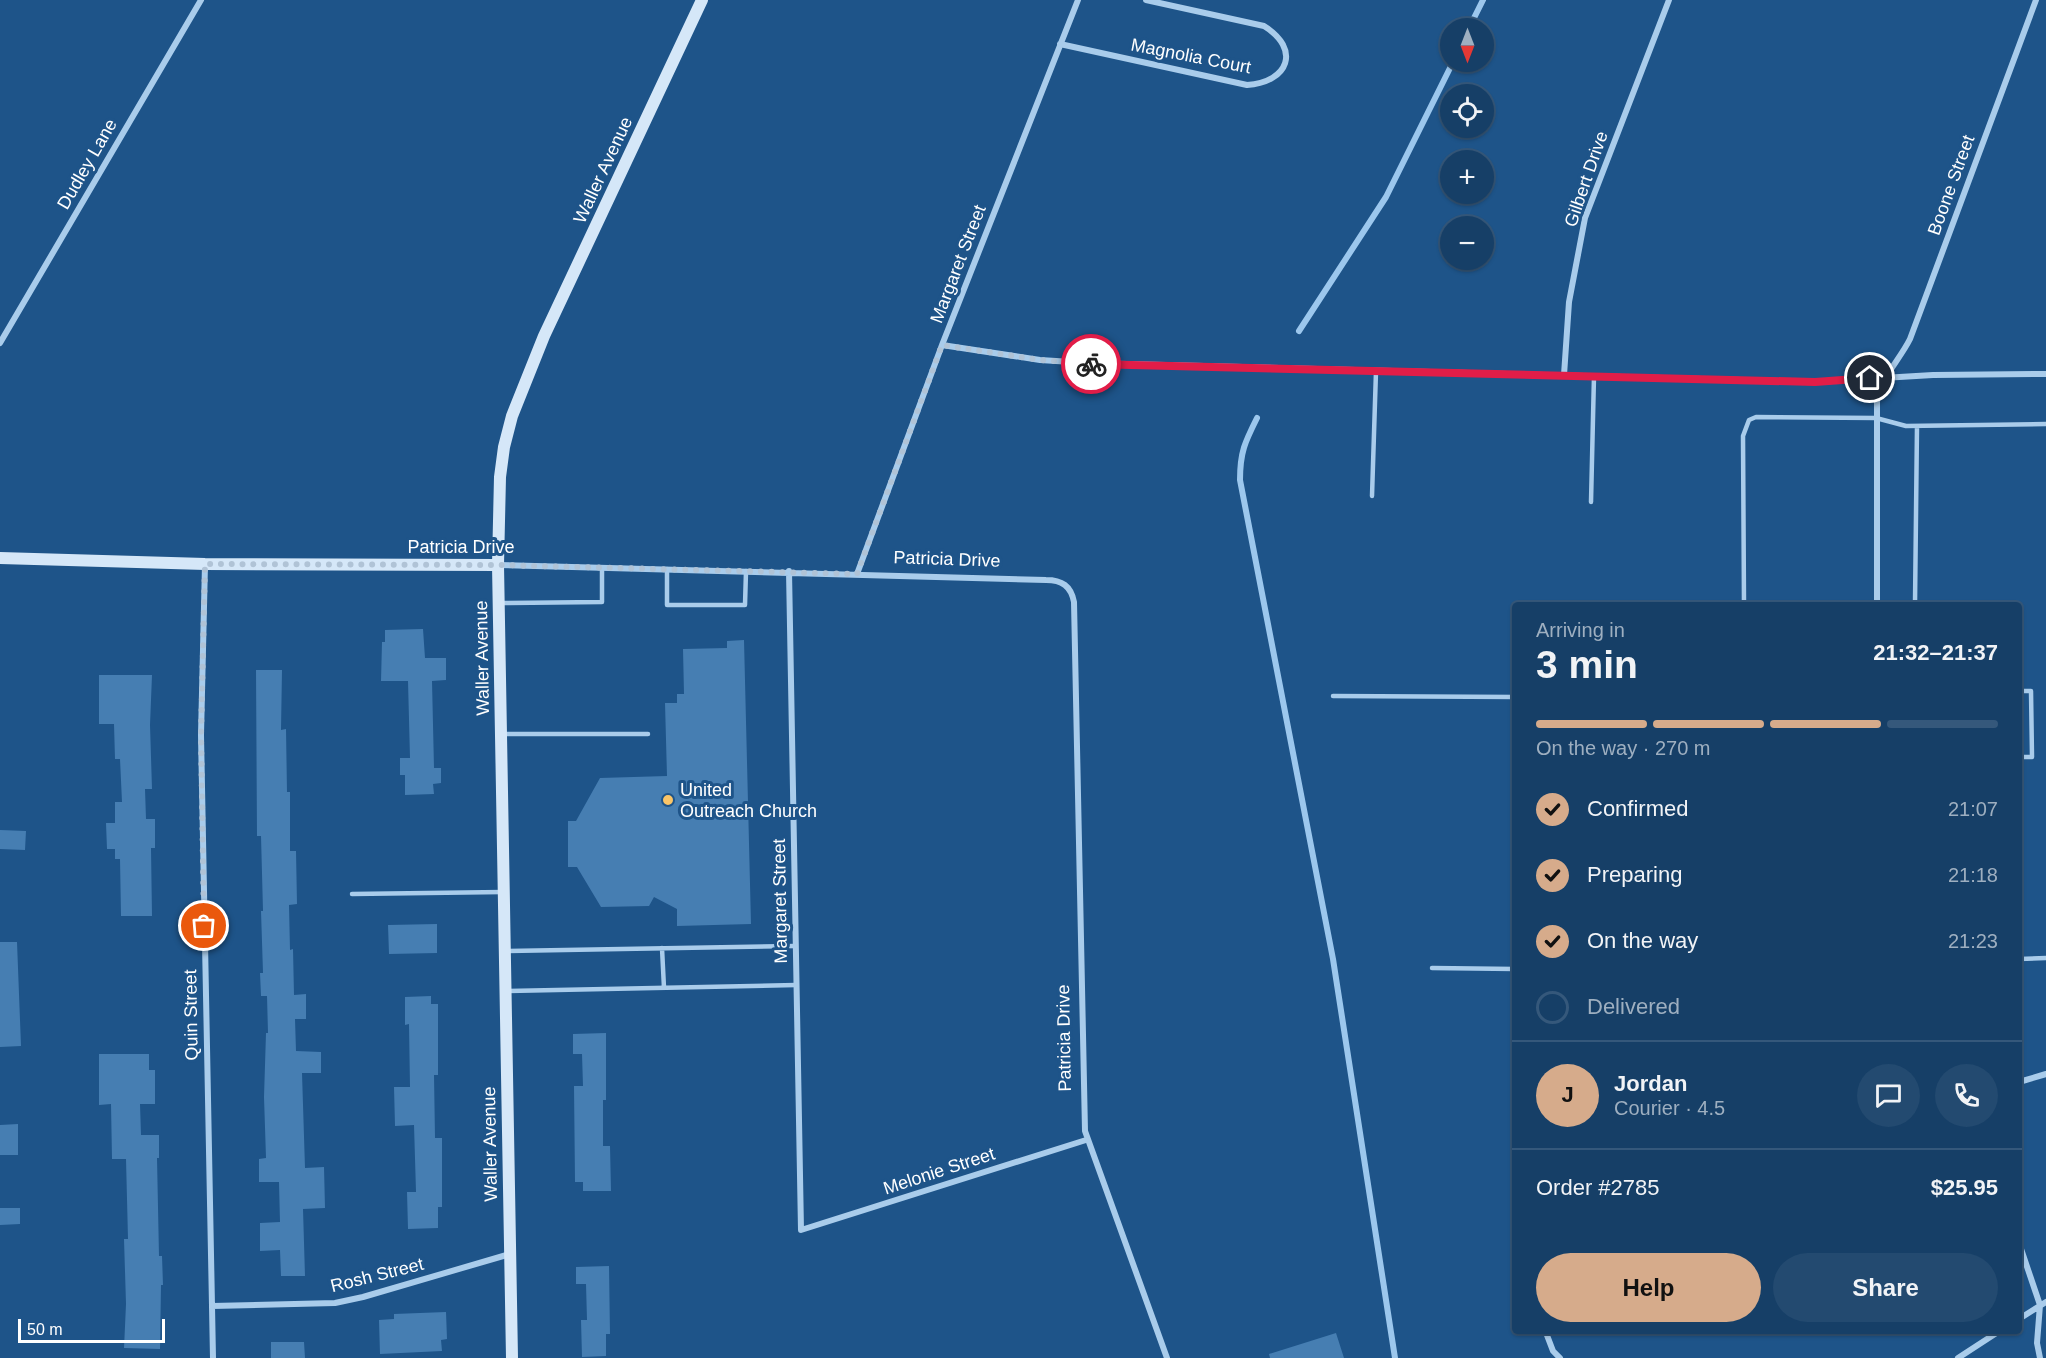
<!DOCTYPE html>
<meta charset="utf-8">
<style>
:root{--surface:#163f67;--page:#234a70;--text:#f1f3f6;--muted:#9eafc0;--line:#35587b;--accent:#d6ab8b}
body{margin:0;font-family:Helvetica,sans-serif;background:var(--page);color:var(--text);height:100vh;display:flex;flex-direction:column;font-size:22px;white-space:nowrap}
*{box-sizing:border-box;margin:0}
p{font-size:20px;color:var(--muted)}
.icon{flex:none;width:33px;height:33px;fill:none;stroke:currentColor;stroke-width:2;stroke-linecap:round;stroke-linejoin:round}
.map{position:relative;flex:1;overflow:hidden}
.drawer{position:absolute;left:1512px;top:602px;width:510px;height:732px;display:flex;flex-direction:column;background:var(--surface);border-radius:6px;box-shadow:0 2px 4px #0004,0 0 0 2px var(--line)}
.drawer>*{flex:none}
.needle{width:39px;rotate:180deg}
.fabs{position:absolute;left:1440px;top:18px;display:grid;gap:12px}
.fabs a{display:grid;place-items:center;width:54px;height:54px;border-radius:50%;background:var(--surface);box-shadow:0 2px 4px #0004,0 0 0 2px var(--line);font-size:30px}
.scale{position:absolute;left:18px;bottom:15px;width:147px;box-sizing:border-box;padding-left:6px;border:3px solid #fff;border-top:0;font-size:16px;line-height:21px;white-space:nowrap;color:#fff;-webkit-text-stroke:4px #1e5489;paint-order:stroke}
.pin{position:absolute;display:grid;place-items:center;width:51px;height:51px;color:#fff;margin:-26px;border:3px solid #fff;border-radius:50%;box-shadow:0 2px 6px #0007}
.courier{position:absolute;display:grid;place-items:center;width:60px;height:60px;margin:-30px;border:4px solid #e11d48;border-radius:50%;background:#fff;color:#222;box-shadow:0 2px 8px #0007}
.head em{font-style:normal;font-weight:700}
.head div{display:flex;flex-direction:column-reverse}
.head{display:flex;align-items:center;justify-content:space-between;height:102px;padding:0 24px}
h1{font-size:39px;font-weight:700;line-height:45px}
.bar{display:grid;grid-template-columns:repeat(4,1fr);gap:9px 6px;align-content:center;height:72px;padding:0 24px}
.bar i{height:8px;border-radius:4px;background:var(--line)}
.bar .selected{background:var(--accent)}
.bar p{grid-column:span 4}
.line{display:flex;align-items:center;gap:15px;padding:0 24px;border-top:2px solid var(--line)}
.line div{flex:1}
.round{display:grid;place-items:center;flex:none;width:63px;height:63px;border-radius:32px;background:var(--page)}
ol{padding:0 24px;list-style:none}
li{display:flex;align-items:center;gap:18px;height:66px}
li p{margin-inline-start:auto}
li .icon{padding:6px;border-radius:50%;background:var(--accent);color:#111;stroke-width:4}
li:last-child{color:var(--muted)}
li i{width:33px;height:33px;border:3px solid var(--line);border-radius:50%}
.cta{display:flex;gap:12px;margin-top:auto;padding:12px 24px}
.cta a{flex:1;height:69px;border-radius:36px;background:var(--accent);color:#111;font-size:24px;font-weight:700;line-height:69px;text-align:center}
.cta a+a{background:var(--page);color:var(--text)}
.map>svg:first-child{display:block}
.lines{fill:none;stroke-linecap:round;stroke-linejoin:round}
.stream{stroke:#9cc7ed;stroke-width:6}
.building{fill:#467eb2}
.lane{stroke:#a9cceb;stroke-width:4.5}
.street{stroke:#a9cceb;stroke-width:6}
.secondary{stroke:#d5e7f8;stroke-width:12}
.done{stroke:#b0c3d6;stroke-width:6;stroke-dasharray:0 10.8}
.route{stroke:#e11d48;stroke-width:8}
.poi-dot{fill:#fac568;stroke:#1e5489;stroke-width:2}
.labels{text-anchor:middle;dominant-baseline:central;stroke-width:6;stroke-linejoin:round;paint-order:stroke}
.street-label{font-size:18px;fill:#fff;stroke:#1e5489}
.poi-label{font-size:18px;fill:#fff;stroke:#1e5489;text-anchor:start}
</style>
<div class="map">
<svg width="2046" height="1358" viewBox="0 0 2046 1358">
<rect width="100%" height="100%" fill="#1e5489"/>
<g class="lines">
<path class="stream" d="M1469,28L1483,0
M1299,331L1386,197L1453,62
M1257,418C1245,442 1240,452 1240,480L1333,959L1395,1358"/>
</g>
<path class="building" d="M423,629L425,658H446V680L432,681L434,768H441V783L433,784L434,794L405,795V775H400V758H410L408,681H381L382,642H385V630Z
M744,640L751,924L677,926V909L654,897L649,906L601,907L577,867H568V821H576L600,778L667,776L665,703H677V694H684L683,649L727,648V641Z
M256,670H282L281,730L286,729L287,792H290V851H296L297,904L289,905L290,950L293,949L294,995L306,994V1019H295L296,1051L321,1052V1073H302L305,1168L324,1167L325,1208L303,1209L305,1276H281L280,1250L260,1251V1223L280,1222L279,1182H259V1159L266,1158L264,1097L266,1033H268L267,996H261L260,973H263L261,911H263L261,836H257Z
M99,675H152L150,725L152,789H145L146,819H155V848H151L152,916H121L120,859H115V849H107L106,823H115V802H122L120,759H115L114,724H99Z
M0,830L26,831L25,850L0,849Z
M437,924V953L389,954L388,925Z
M0,942H17L21,1046L0,1047Z
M431,996V1004H438V1075H434L435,1138H442V1207H438V1228L408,1229L407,1192H416L414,1125L395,1126L394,1087H410L409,1024L405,1025V997Z
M606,1033V1100H603V1146H610L611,1191H583V1182H575L574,1086H583L582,1054H573V1034Z
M99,1054H149V1070H155V1104H140L141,1135H159V1158H157L159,1256H162L163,1285H161L160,1349L124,1348L126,1304L124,1239H128L126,1159H112L111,1104L99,1105Z
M18,1124V1155H0V1125Z
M0,1208H20V1224L0,1225Z
M609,1266L610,1334H606V1356L582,1357L581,1320H587L586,1284H576V1267Z
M446,1312L447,1339L441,1340L442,1351L380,1354L379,1320L394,1319V1314Z
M1336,1333L1344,1358H1270L1269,1354Z
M271,1342H304L305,1358H271Z"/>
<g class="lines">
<path class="lane" d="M1372,496L1376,371
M1591,502L1594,376
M667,569V605H745L746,571
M501,603L602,602V568
M1744,604L1743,436L1749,420L1756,417L1876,418L1906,426L2046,424
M1915,604L1917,426
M2019,691H2031L2032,757H2019
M1333,696L1515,697
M501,734H648
M352,894L503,892
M662,948L664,988
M507,951L795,946
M2019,959L2046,958
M1432,968L1515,969
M508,991L796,985"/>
<path class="street" d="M1060,44L1247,85C1289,82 1301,49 1264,26L1146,0
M0,343L201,0
M942,345L1040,360L1088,363L1815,382L1933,375L2046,374
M1564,375L1569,302L1585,218L1669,0
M205,564L201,735L213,1358
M498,565L1046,580C1062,580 1071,586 1074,602L1085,1131L1167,1358
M789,571L801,1230L1086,1140
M857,574L942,345L1078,0
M1877,604V397C1883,376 1900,359 1910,339L2036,0
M2019,1082L2046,1074
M2019,1243L2040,1305L2037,1343L2040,1358
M212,1306L335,1303L363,1297L510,1254
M2019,1319L2046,1302
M1545,1330L1553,1351L1560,1358
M1958,1358L2001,1330"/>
<path class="secondary" d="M0,558L205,564L498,565
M512,1358L498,565L500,477L504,447L512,416L544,336L702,0"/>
</g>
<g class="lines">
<path class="done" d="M204,926L201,735L205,564L498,565L857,574L942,345L1040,360L1091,364"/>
<path class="route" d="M1091,364L1815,382L1870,378"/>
</g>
<circle class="poi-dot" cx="668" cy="800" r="6"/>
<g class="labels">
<g class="street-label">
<text transform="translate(1191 56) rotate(11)">Magnolia Court</text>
<text transform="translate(87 164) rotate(-60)">Dudley Lane</text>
<text transform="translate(603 170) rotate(-65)">Waller Avenue</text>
<text transform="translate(1586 179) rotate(-71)">Gilbert Drive</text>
<text transform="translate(1951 185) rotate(-70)">Boone Street</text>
<text transform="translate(958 264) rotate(-69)">Margaret Street</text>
<text x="461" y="547">Patricia Drive</text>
<text transform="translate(947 559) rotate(2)">Patricia Drive</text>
<text transform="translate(482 658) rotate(-91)">Waller Avenue</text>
<text transform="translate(780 901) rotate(-91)">Margaret Street</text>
<text transform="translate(191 1015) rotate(-91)">Quin Street</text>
<text transform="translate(1064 1038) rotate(-91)">Patricia Drive</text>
<text transform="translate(490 1144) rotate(-91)">Waller Avenue</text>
<text transform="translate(939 1171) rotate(-18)">Melonie Street</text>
<text transform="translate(377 1275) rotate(-14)">Rosh Street</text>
</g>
<g class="poi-label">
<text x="680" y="790">United<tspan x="680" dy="21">Outreach Church</tspan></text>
</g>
</g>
</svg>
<div class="fabs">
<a><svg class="needle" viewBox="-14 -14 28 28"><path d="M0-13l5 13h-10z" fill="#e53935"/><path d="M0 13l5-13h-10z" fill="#9eafc0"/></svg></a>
<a><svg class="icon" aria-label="locate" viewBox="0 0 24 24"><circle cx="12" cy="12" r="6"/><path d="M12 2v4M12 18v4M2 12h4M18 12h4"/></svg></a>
<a>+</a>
<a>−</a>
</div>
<div class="scale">50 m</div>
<div class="pin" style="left:204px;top:926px;background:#ea580c"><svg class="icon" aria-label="bag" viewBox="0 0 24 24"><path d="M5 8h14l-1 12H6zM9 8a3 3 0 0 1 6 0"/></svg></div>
<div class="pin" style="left:1870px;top:378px;background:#1f2937"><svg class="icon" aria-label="home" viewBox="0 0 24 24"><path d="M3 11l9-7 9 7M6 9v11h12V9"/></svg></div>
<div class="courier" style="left:1091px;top:364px"><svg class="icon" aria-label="bike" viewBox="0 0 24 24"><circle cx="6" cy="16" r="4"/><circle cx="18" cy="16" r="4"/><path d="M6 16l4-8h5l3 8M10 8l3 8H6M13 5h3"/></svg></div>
<section class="drawer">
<div class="head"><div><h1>3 min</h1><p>Arriving in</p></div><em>21:32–21:37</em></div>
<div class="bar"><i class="selected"></i><i class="selected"></i><i class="selected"></i><i></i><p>On the way · 270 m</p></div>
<ol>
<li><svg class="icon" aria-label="check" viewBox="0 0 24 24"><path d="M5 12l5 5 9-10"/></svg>Confirmed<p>21:07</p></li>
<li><svg class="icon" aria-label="check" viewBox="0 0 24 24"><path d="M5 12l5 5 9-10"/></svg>Preparing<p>21:18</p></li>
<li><svg class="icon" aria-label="check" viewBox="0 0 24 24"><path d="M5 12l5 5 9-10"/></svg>On the way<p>21:23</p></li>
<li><i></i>Delivered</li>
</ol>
<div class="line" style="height:108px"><b class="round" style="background:var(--accent);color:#111">J</b><div><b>Jordan</b><p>Courier · 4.5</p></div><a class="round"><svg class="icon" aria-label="chat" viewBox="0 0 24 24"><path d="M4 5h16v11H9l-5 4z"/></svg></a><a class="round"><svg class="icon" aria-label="phone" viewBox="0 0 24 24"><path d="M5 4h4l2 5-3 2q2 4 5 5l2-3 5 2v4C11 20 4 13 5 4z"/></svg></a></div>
<div class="line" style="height:78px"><div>Order #2785</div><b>$25.95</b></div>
<div class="cta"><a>Help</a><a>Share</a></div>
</section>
</div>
